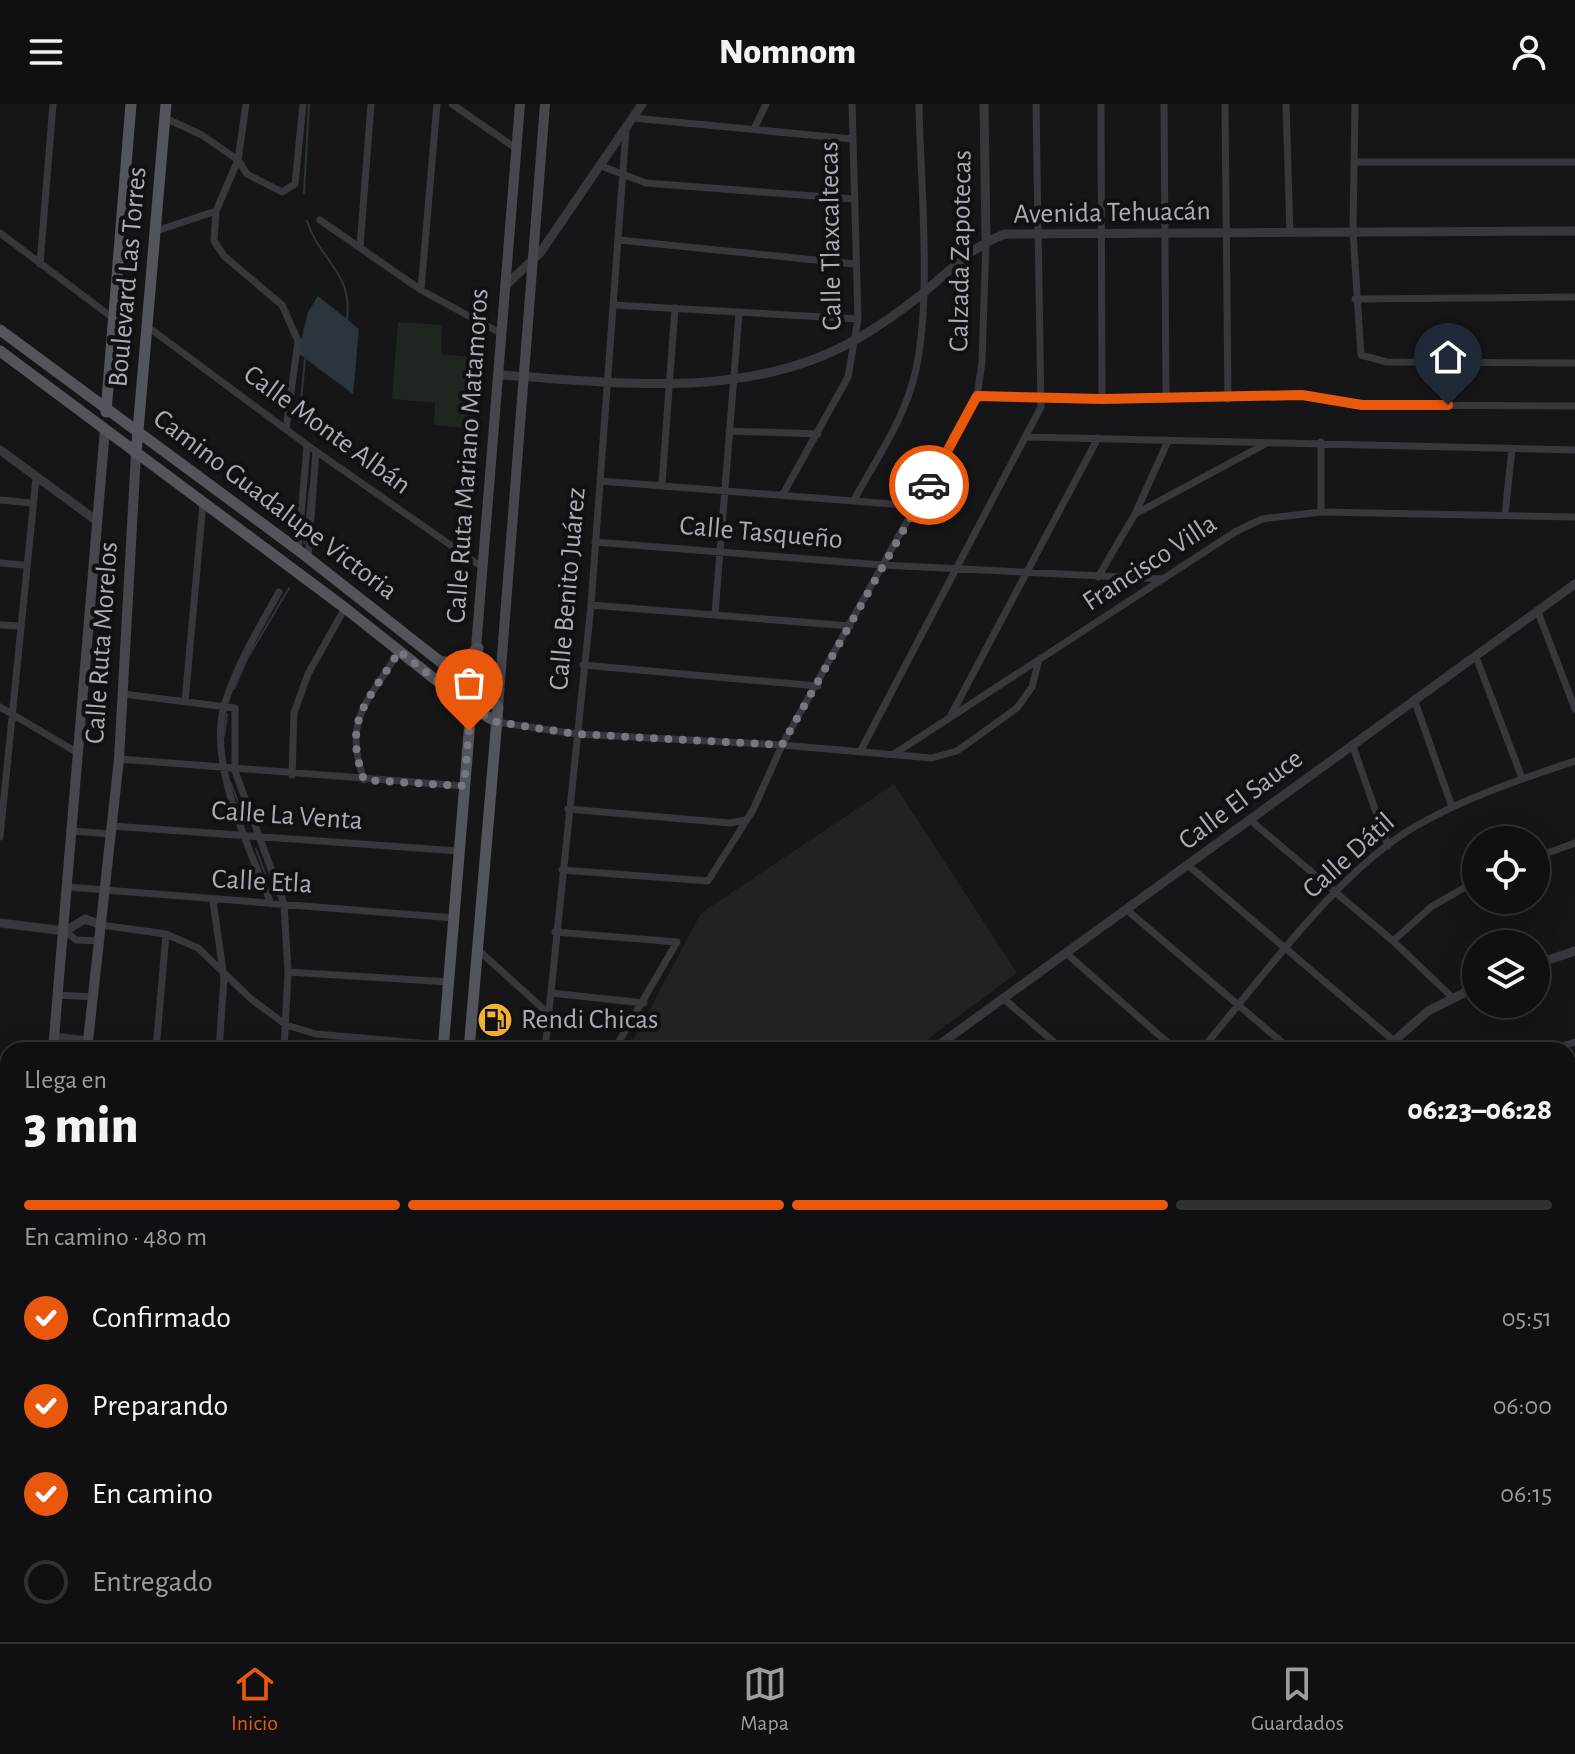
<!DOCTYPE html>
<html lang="es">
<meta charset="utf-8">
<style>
:root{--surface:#101012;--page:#1e1e20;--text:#f1f3f6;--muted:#9c9d9f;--line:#303032;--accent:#ea580c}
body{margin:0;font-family:"Alegreya Sans",sans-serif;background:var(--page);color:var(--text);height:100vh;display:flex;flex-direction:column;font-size:30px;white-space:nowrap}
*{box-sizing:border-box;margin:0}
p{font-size:26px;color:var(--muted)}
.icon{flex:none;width:44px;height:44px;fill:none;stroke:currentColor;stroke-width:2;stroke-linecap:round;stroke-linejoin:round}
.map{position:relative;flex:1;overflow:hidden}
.drawer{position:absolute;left:0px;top:938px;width:1576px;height:600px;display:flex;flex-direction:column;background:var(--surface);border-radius:24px 24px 0 0;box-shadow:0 8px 32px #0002,0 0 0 2px var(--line)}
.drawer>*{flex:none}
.fabs{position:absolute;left:1462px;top:722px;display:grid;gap:16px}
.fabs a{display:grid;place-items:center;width:88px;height:88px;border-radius:50%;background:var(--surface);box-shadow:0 8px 32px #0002,0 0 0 2px var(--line);font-size:40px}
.pin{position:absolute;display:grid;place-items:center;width:68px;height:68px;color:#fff;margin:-82px -34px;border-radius:50% 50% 50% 0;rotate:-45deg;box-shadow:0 0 8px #0007}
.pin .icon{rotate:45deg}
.courier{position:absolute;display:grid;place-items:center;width:80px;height:80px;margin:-40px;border:6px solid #ea580c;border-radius:50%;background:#fff;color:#222;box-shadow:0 2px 10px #0007}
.headline em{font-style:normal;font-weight:800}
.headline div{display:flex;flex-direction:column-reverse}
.headline{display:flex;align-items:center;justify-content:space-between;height:136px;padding:0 24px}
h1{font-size:52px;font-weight:800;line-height:60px}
.bar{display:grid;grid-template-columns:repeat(4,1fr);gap:12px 8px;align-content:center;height:96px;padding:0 24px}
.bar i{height:10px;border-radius:6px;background:var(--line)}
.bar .selected{background:var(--accent)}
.bar p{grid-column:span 4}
ol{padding:0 24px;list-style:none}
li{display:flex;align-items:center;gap:24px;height:88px}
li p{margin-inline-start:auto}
li .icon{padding:8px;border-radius:50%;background:var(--accent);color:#fff;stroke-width:4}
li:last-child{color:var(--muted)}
li i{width:44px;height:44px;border:4px solid var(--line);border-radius:50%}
header{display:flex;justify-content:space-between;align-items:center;height:104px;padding:0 24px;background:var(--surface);font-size:36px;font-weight:800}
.menu{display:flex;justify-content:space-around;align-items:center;height:112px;border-top:2px solid var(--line);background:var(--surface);font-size:22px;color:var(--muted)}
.menu a{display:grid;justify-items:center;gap:4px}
.menu .selected{color:var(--accent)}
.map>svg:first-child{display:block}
.built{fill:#222225}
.green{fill:#1e261f}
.water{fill:#2c353c}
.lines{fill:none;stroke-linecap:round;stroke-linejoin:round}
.stream{stroke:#2c353c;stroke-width:2}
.minor{stroke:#37383d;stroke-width:7}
.tertiary{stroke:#37383d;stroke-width:9}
.secondary{stroke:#45474d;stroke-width:10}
.primary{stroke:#53555c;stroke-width:11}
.done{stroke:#757880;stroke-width:8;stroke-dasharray:0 14.4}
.route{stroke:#ea580c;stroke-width:10}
.labels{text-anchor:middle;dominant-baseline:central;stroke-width:8;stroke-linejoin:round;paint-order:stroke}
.street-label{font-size:28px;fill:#a8adb8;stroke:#111113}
.poi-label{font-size:28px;fill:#a8adb8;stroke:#111113;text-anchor:start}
</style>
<header><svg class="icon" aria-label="menu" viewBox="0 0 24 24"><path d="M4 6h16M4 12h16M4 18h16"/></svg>Nomnom<svg class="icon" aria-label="person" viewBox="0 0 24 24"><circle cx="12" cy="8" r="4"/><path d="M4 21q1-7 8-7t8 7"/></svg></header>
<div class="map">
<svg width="1575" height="1538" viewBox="0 0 1575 1538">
<rect width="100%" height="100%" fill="#161618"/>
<path class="built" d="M894,680L1017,869L913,946H628L701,809Z"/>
<path class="green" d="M398,218L442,221L441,250L480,254L474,325L434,321L435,299L392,295Z
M1575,1259V1361L1568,1362V1262Z"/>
<path class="water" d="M318,192L359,225L353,290L298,249L308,208Z"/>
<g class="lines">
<path class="stream" d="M304,89L309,0
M307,117C320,158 353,167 347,216
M299,318L305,255
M304,439L310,384
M234,585L247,555L289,484
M224,632L227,610
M230,678L243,710
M256,745L267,775
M161,1538L180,1532L231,1530"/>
<path class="minor" d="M246,0L238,56L216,107L214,137L224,152L282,201L298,237L286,325
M452,0L517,45
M1101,0L1102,295
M1164,0L1166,294
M1225,0L1228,295
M1286,0L1290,129
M1355,0L1353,128L1361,251L1387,258L1575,259
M165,14L202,31L238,56L247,70L282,88L295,80L303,0
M633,14L852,35
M754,25L766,0
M1354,58H1575
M601,62L646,79L853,95
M320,116L421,186L502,230
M156,127L216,107
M0,129L113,214
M619,136L855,160
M360,143L371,0
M40,160L53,0
M421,186L437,0
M1355,195L1575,193
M614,201L858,215
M148,223L307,341L482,463
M977,292L1102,295L1302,291L1362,301L1575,302
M729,327L818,330
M1026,333L1575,346
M1321,338V408
M600,377L917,402
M662,380L675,204
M783,390L848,273L858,215L852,0
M0,396L32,399
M854,396C873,361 898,324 910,287C935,216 920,78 919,0
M1137,409L1267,339
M1505,411L1512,345
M595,438L882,461L1162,475
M298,446L307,341
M308,454L316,347
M0,459L24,461
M1098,473L1135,410L1168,337
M591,501L850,522
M1538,508L1575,605
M715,510L739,209
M0,521L19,522
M1476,553L1522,674
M583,561L818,582
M123,590L235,604V667L284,800L288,868L284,946
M1414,595L1452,703
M185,598L203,399
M0,603L78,649
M951,611L1098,334
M497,618L576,630L782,641L932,654L957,647L1017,604L1032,583L1038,559
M1352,640L1388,742
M861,646L1041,303L1036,0
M894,650L1235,428L1262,415L1321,408L1575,413
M119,655L464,682
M292,671L294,609L308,570L345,504
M364,676C342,613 369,598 399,547
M568,705L730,719L745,716
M1249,715L1393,837L1453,894
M112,722L459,747
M72,727L111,730
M0,733L36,374
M1536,753L1575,739
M1189,762L1393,936L1414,946
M562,766L708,777L753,706L782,641L977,292L982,258L986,137
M68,783L454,814
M213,797L224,874L219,946
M271,800C250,744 206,659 225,599C237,560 259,524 279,488
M1127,806L1291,946
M101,821L166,830L198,844L250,894L286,921L316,930L497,946
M65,827L76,836L100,837
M555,828L677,838L614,946
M1393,837L1431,803L1476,777
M477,845L549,910
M1067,850L1176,946
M288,868L449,878
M551,889L644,899
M58,891L93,893
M1003,894L1063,946
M54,932L88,936
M156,946L166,830
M545,946L591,501L626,26
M1201,946C1262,875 1336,768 1416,722C1466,693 1521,675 1575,657
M1550,946L1575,938
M1568,1018L1575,1015
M0,1023L8,1026
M1568,1028L1575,1049
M1568,1097L1575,1095
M0,1360L8,1364
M1568,1370L1575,1369
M1568,1518L1575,1501
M249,1530L254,1538
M374,1530L423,1538
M1140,1530L1145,1538
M1234,1530L1239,1538
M110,1538V1530
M538,1538V1530
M647,1538L652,1530
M737,1538L741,1530
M912,1538L918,1530
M1287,1538L1291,1530
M1559,1538L1563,1530"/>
<path class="tertiary" d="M984,0L986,137
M506,181L540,149L642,0
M499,271C618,278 747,298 857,235C879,222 902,206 922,190C950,167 970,143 1005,130L1575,127
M0,346L97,417
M0,819L65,827L85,815L101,821
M1536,860L1575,847
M932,946L1575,480
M1384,946L1428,907L1476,883
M1040,1530L1049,1538
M1240,1530L1260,1538
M117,1538L129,1530
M826,1538L831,1530
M1027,1538L1033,1530"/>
<path class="secondary" d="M473,581L520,0
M498,603L545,0
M53,946L105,325
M87,946L119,655L136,350
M0,1185L8,1188
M0,1198L8,1201
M2,1538L8,1478
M43,1538L44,1530"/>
<path class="primary" d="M0,226L298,446L498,603L469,946
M0,247L345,504L470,603L497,618
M106,308L131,0
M136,350L166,0
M443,558L463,557L478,544
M443,946L473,581
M429,1538V1530
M454,1538L455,1530"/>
</g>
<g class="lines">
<path class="done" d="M469,627L464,682L364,676C342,613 369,598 399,547L470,603L497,618L576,630L782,641L929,381"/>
<path class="route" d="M929,381L977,292L1102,295L1302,291L1362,301H1448"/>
</g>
<defs>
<symbol id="fuel-disc" viewBox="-11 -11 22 22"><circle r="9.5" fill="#f2b134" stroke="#111113"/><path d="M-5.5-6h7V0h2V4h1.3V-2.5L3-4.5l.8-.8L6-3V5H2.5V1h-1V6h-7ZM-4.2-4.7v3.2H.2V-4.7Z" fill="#111"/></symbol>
</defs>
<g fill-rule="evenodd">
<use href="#fuel-disc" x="475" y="896" width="40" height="40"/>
</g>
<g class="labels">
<g class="street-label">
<text transform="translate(1112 109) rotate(-1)">Avenida Tehuacán</text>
<text transform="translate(831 132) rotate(-91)">Calle Tlaxcaltecas</text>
<text transform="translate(961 147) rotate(-89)">Calzada Zapotecas</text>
<text transform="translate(128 173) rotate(-85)">Boulevard Las Torres</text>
<text transform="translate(327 326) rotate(36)">Calle Monte Albán</text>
<text transform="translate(468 352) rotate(-86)">Calle Ruta Mariano Matamoros</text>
<text transform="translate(275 401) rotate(37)">Camino Guadalupe Victoria</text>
<text transform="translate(761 429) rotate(5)">Calle Tasqueño</text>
<text transform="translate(1150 459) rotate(-33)">Francisco Villa</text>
<text transform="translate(568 485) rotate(-85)">Calle Benito Juárez</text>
<text transform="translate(102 539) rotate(-86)">Calle Ruta Morelos</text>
<text transform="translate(1241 696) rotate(-37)">Calle El Sauce</text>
<text transform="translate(287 712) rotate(4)">Calle La Venta</text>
<text transform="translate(1349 752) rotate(-42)">Calle Dátil</text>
<text transform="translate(262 778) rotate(3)">Calle Etla</text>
</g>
<g class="poi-label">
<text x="521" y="916">Rendi Chicas</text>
</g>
</g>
</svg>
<div class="fabs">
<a><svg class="icon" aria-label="locate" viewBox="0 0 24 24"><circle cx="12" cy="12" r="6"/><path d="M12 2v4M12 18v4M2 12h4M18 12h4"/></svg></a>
<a><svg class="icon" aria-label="layers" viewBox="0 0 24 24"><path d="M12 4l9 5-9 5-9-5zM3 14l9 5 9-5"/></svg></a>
</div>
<div class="pin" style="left:469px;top:627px;background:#ea580c"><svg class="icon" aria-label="bag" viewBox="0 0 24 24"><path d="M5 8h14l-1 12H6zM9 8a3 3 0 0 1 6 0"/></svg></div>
<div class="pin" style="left:1448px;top:301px;background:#1f2937"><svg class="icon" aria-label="home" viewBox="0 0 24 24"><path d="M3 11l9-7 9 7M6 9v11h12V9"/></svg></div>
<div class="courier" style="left:929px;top:381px"><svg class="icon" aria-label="car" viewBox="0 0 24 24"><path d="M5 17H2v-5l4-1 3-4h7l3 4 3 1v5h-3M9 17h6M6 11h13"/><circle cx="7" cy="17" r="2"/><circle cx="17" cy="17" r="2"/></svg></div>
<section class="drawer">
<div class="headline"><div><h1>3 min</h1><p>Llega en</p></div><em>06:23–06:28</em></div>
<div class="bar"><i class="selected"></i><i class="selected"></i><i class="selected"></i><i></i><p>En camino · 480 m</p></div>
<ol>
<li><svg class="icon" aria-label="check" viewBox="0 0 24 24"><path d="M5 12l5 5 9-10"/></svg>Confirmado<p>05:51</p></li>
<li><svg class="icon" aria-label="check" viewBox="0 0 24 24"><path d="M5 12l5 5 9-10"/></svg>Preparando<p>06:00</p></li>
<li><svg class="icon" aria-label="check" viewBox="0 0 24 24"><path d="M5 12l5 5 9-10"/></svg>En camino<p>06:15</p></li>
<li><i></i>Entregado</li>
</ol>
</section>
</div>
<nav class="menu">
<a class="selected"><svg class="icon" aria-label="home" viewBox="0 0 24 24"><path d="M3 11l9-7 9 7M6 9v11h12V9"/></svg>Inicio</a>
<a><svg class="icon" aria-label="map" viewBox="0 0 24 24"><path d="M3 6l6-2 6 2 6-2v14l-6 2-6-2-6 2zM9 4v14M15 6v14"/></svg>Mapa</a>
<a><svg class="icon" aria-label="saved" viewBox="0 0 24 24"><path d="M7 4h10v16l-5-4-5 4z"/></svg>Guardados</a>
</nav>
